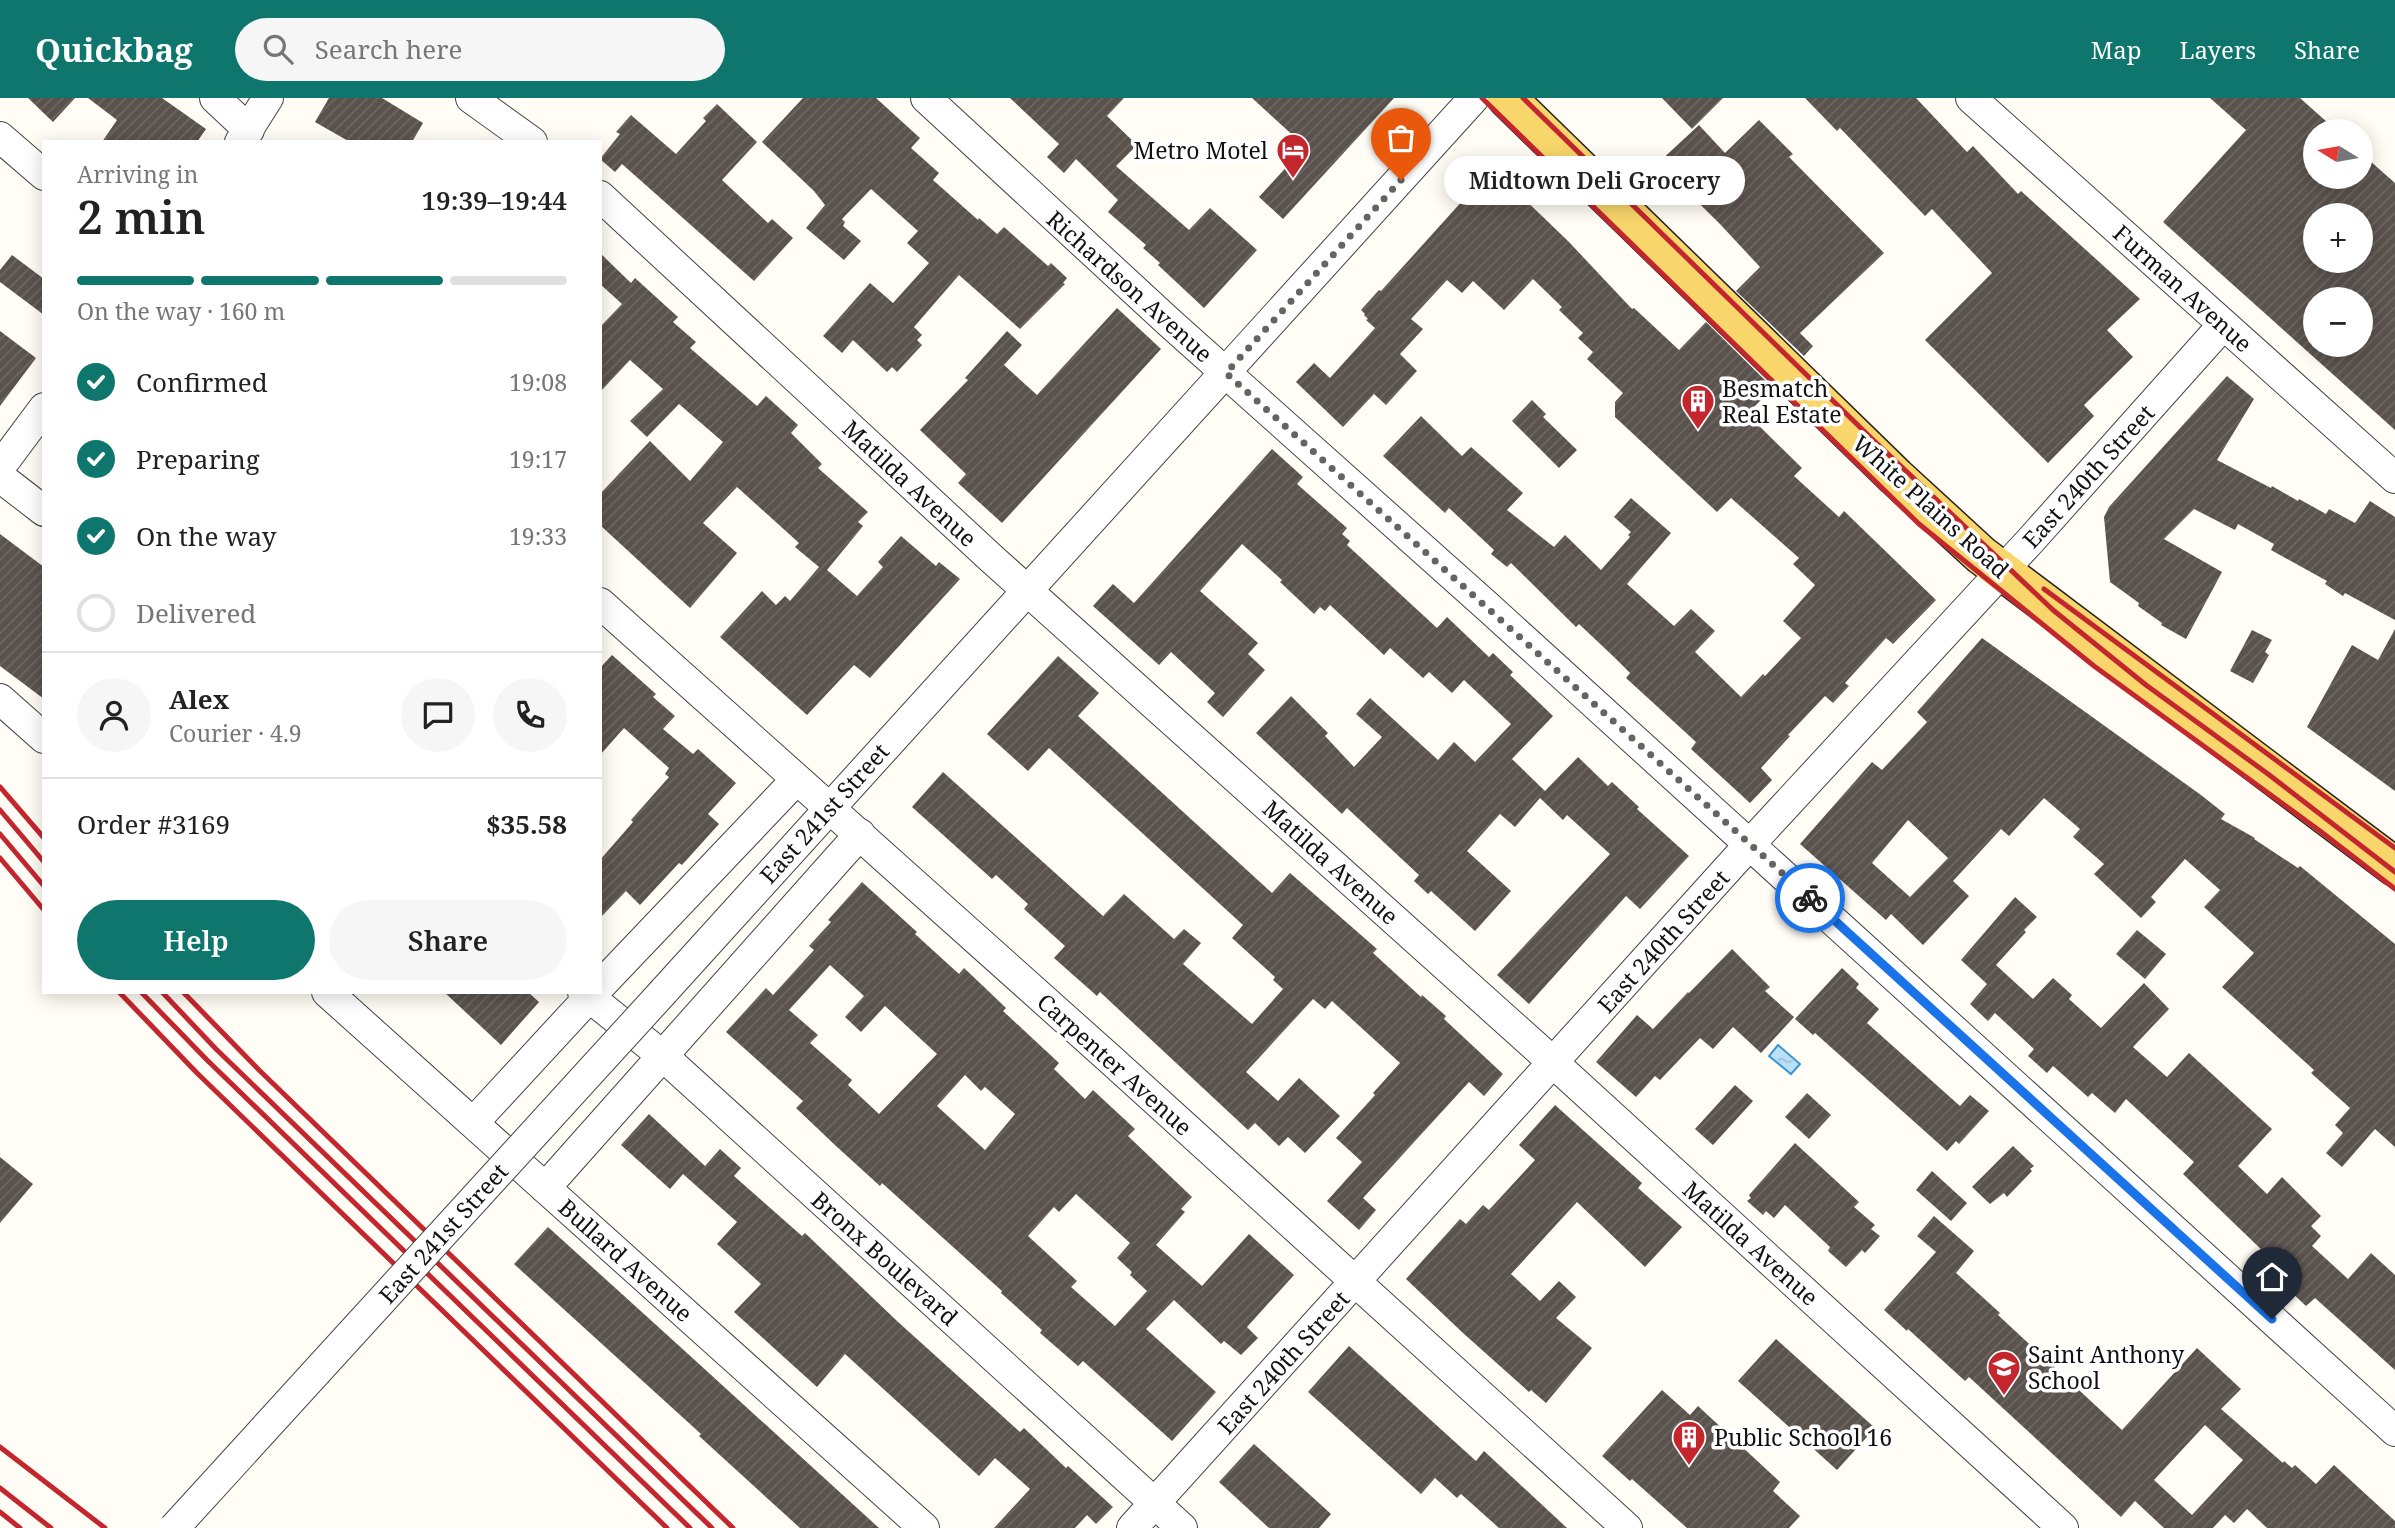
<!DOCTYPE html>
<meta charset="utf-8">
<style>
:root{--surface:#fff;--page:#f6f6f6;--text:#222;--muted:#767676;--line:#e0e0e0;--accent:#0f766e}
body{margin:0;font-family:"Noto Serif",serif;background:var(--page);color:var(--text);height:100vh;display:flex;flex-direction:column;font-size:26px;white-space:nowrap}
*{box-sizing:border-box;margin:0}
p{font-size:23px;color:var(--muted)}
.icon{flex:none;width:38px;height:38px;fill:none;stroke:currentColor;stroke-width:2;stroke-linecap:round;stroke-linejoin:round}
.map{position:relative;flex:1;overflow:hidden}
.details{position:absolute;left:42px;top:42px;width:560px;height:854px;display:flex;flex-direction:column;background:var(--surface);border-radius:0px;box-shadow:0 4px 18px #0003}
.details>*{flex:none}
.needle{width:46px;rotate:281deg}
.buttons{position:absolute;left:2303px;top:21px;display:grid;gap:14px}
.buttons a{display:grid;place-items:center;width:70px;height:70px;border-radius:50%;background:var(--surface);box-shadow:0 4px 18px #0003;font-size:35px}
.pin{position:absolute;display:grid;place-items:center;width:60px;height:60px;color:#fff;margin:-72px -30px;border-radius:50% 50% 50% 0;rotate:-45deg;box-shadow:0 0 7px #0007}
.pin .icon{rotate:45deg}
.courier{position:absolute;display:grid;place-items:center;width:70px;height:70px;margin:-35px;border:5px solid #1a73e8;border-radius:50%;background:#fff;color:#222;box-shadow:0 2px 9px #0007}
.bubble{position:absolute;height:49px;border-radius:24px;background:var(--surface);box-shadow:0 4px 18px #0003;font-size:23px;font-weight:600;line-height:49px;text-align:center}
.overview em{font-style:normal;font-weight:600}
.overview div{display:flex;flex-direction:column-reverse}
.overview{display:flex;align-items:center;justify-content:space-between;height:119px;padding:0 35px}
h1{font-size:46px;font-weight:600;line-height:52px}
.bar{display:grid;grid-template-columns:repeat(4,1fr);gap:10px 7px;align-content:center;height:84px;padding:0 35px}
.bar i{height:9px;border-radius:5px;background:var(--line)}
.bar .selected{background:var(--accent)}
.bar p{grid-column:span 4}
.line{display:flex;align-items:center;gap:18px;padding:0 35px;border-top:2px solid var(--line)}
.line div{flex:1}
.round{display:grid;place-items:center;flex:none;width:74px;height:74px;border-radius:37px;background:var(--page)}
ol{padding:0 35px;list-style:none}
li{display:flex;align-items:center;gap:21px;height:77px}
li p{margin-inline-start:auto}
li .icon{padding:7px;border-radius:50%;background:var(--accent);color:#fff;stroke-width:4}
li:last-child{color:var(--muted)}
li i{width:38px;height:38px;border:4px solid var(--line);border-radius:50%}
.button{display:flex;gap:14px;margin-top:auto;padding:14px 35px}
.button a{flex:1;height:80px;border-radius:42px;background:var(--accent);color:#fff;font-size:28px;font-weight:600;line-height:80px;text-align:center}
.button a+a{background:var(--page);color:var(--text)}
header{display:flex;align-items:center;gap:42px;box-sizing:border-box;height:98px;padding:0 35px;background:var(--accent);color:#fff}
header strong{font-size:33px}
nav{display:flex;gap:38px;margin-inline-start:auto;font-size:24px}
.search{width:490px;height:63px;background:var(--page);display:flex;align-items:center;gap:18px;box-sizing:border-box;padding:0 24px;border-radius:38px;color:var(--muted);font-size:26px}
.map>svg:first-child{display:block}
.water{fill:url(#water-ripples);stroke:#3f96cf;stroke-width:2}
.building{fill:url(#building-hatch);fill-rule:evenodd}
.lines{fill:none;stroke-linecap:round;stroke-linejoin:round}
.minor-casing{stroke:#444;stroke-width:32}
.major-casing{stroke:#222;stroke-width:41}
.minor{stroke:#fff;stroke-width:30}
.major{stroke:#f9d66b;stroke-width:38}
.rail{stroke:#c4262e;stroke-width:5}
.minor-bridge-casing{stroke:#444;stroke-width:32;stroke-linecap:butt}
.minor-bridge{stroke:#fff;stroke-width:30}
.done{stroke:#646461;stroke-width:7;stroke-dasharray:0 12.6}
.route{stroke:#1a73e8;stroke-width:9}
.labels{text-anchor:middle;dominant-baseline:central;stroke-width:7;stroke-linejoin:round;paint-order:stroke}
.poi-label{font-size:23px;fill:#111;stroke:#fff;text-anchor:start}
.street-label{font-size:23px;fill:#111;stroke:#fff}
</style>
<header>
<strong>Quickbag</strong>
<div class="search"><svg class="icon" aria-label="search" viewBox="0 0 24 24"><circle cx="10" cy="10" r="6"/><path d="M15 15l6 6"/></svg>Search here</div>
<nav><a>Map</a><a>Layers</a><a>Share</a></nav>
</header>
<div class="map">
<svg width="2395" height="1430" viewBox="0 0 2395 1430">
<defs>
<pattern id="water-ripples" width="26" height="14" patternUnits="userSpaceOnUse" patternTransform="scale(1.75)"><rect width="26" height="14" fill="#b9e0f7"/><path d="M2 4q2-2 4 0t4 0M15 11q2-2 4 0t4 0" fill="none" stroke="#9ebfd3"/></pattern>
<pattern id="building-hatch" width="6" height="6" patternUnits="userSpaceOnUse" patternTransform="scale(1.75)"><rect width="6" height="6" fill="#5a524d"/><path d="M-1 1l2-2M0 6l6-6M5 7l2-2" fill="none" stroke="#6d6662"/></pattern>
</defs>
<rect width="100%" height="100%" fill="#fffdf5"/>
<path class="water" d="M1778,947L1800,966L1791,976L1769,958Z"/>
<path class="building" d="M28,0H75L53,24Z
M88,0H162L206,31L197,44H102L117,22Z
M329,0H382L423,25L412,44H350L315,24Z
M803,0H876L920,40L911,50L939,75L933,82L978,122L979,120L997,136L1004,129L1048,168L1051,165L1067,180L1063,185L1065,186L1020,231L959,177L914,229L922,237L917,242L922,247L897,274L892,269L887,274L853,242L842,255L823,238L870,185L893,205L929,165L907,145L918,133L871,91L842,121L845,124L843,128L861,143L844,162L806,130L825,107L814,93L762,44Z
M1010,0H1124L1107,18L1137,47L1116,68L1189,132L1210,110L1257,152L1204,210L1158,167L1160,165L1143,150L1146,147L1108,114L1118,102L1076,61L1064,75L1047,59L1059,46Z
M1252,0H1394L1283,121L1259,99L1291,64L1284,57L1298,42Z
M1662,0H1723L1692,31Z
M1805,0H1916L1967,54L1973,48L2018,96L2021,93L2140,201L2107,232L2133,259L2084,307L2094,318L2048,365L1925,242L1992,175L1932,111L1925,118L1840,30L1837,33Z
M2210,0H2300L2337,33H2315V79H2361V55L2395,85V332L2163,124L2246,32ZM2315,117H2361V163H2315ZM2315,201H2361V247H2315Z
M717,6L757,44L722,82L768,125L772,121L793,140L754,183L622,66L615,74L600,61L620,36L616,34L631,17L676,56L706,23L703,20Z
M1759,22L1793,56L1789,59L1884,155L1800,235L1813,248L1804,258L1736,193L1760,169L1719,125L1658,65L1699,27L1725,55Z
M1492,70L1568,143L1632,211L1634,210L1679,252L1706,224L1773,290L1747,316L1802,370L1794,378L1839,419L1844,413L1936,502L1893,546L1886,540L1845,585L1849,588L1833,605L1825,598L1788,637L1790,638L1761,670L1772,682L1750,705L1691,651L1696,644L1626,580L1630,575L1614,559L1579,526L1576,529L1511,465L1507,469L1491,456L1494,452L1449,410L1445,415L1383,358L1421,318L1462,358L1471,349L1523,395L1507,412L1554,449L1565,437L1601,472L1630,439L1628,437L1631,434L1614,419L1631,400L1671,435L1627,486L1674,528L1691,511L1715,533L1695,554L1741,599L1763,576L1765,578L1801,540L1783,523L1815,487L1793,466L1799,460L1731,400L1717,414L1615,319V304L1623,295L1587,261L1593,254L1578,240L1583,235L1559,212L1562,209L1533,181L1504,212L1473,183L1462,195L1447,182L1411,221L1423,231L1400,256L1417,273L1386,307L1374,296L1343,329L1296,284L1314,265L1330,280L1375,230L1366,222L1368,221L1364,217L1365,216L1361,212L1379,192L1381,193Z
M600,155L631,185L635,180L678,219L673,224L696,244L690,250L757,308L766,298L798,327L791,335L822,366L818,370L868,414L858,424L863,428L827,472L857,498L883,469L878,464L901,438L936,468L939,464L960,481L870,580L854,567L807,617L720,539L762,493L776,507L785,498L790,503L819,469L795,449L799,445L737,389L703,425L737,455L690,510L600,427V396L650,343L690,383L723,344L679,306L647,339L630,323L663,291L630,262L600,294V229L622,206L600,186Z
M12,157L44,181V217L0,184V172Z
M1117,210L1161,251L1002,425L958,385L966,376L920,332L968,282L965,280L1007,233L1022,247L1004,267L1037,297Z
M0,233L36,260L0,308Z
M2227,278L2254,301L2217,362L2271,390L2272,388L2298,403L2299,401L2326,416L2329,411L2355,425L2370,403L2395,419V522L2345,495L2343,498L2325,486L2327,483L2271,452L2274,446L2238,426L2235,432L2194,411L2164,441L2222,474L2186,541L2161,527L2162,525L2138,508L2139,505L2110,484L2104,419L2109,409Z
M1532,302L1546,316L1543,319L1577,352L1559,370L1512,323Z
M1272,351L1303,379L1297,386L1347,430L1342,436L1350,443L1347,447L1437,530L1447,519L1489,559L1493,555L1513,574L1510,577L1553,618L1512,661L1545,693L1578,659L1608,688L1612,684L1639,709L1637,711L1689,758L1640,811L1626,798L1529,906L1497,877L1610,756L1567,717L1563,722L1540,700L1515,729L1500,716L1467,753L1511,793L1475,833L1431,793L1428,796L1414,783L1419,777L1347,710L1342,716L1256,635L1291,598L1328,635L1325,638L1354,669L1382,639L1356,616L1370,600L1438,662L1454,644L1475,664L1511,626L1464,582L1452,595L1429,574L1423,580L1390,550L1384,557L1330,507L1325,513L1320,509L1314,516L1280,484L1282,482L1242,446L1200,493L1258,545L1248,556L1265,572L1223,619L1207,604L1215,595L1171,554L1159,567L1093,508L1113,486L1134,505Z
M0,436L44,469V601L0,568Z
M2395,531V693L2307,629L2352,547L2378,562Z
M2252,532L2272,542L2265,554L2269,557L2253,585L2230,573Z
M1982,540L2201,697L2225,716L2221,721L2255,740L2254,741L2298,770L2300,768L2395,846V1049L2375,1031L2342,1069L2326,1055L2343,1035L2335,1027L2350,1010L2311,975L2314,972L2222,889L2254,855L2204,809L2220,792L2185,761L2151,799L2156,804L2141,820L2094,776L2104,766L2073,739L2080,731L2044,700L2009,738L2001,731L1953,783L1969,798L1923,847L1891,816L1886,822L1800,746L1872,664L1882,672L1927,624L1917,614ZM1908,722L1948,760L1910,799L1872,765Z
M612,557L656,596L653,599L675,618L663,631L693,656L698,651L736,685L708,716L719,726L682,767L679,765L640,807L626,793L600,820V762L633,724L631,722L669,679L665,676L669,670L624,630L600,657V570Z
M1058,558L1099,595L1078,618L1272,795L1290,775L1377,851L1373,855L1421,899L1422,897L1446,918L1444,921L1503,976L1484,998L1469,984L1363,1100L1376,1112L1359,1132L1327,1103L1362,1064L1336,1040L1375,997L1373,995L1400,965L1332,903L1325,911L1313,901L1246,974L1278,1003L1299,980L1340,1018L1305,1055L1288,1039L1279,1048L1255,1025L1248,1032L1100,894L1097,898L1054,860L1065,848L1024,811L1028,806L996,777L992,781L912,709L943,674L1103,818L1124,796L1174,841L1184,831L1201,845L1183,866L1252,926L1283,891L1273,882L1275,879L1232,840L1243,827L1049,650L1028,673L987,636Z
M862,784L917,834L915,836L959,876L964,870L982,887L1006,910L1003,913L1059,965L1054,971L1085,1001L1093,992L1135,1031L1128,1038L1192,1099L1181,1111L1185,1114L1156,1147L1202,1188L1249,1136L1294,1177L1247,1229L1258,1240L1241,1257L1224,1243L1221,1246L1174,1202L1146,1231L1216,1294L1172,1343L1083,1263L1078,1268L1040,1235L1042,1232L1001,1195L1002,1193L882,1085L880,1088L836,1048L796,1010L803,1003L726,934L766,890L773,897L814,852L809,848L831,824L828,822ZM830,867L864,898L845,919L861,934L885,908L937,956L879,1016L848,987L852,982L810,945L818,937L789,912ZM965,977L981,993L985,989L1015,1016L985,1052L937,1008ZM1076,1096L1130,1145L1117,1160L1132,1174L1130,1177L1147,1193L1115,1228L1071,1189L1077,1183L1028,1138L1054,1109L1059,1114Z
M2015,799L2037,819L2024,832L2026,834L1996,867L2033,901L2053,880L2072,897L2069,901L2101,930L2144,885L2169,911L2133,949L2167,979L2189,955L2272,1031L2238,1068L2267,1096L2282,1079L2321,1118L2311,1128L2321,1138L2312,1148L2348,1181L2371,1155L2395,1177V1272L2315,1200L2306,1208L2289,1192L2295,1184L2183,1076L2194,1064L2126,1001L2115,1015L2092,995L2088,999L2053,968L2047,975L2028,958L2034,951L1995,915L1988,923L1970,906L1987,886L1961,862Z
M2137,832L2166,856L2145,881L2116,856Z
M1732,851L1770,889L1765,893L1794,919L1761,955L1733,929L1713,951L1700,940L1660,982L1655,978L1636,999L1596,964L1637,917L1653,931L1688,894L1689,895Z
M1842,870L1859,886L1856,890L1879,911L1867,925L1960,1008L1970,997L1989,1013L1959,1046L1956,1043L1947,1053L1815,935L1813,937L1795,921Z
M444,894H528L539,904L501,947Z
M1735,987L1753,1003L1713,1047L1695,1031Z
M1807,995L1831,1017L1809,1041L1785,1019Z
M1555,1007L1642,1085L1638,1090L1682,1129L1645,1169L1577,1104L1511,1176L1540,1203L1559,1183L1576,1199L1556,1220L1592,1250L1546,1305L1531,1292L1529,1294L1463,1235L1406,1181L1460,1121L1466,1126L1483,1107L1489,1112L1535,1062L1519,1047Z
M649,1016L705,1068L720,1051L741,1070L734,1078L802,1138L805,1135L897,1223L1020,1334L1024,1330L1066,1370L1068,1368L1113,1409L1096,1426L1087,1417L1075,1430H994L1030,1391L995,1360L979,1378L845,1256L817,1289L734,1214L761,1186L717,1146L737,1124L683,1076L670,1091L621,1047Z
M1795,1045L1859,1104L1854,1109L1875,1127L1871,1131L1880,1138L1865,1155L1862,1152L1846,1169L1828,1153L1830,1149L1785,1107L1774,1120L1766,1113L1763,1117L1747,1103L1751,1100L1749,1097Z
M2013,1048L2034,1068L2030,1071L2032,1073L2007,1099L2004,1095L1990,1106L1972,1089Z
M0,1059L33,1086L0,1125Z
M1932,1073L1967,1105L1951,1123L1916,1092Z
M1934,1118L1974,1153L1956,1175L2000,1215L1998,1217L2122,1332L2197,1250L2241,1291L2221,1311L2283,1365L2284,1363L2292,1370L2295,1367L2316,1386L2334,1367L2395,1423V1430H2267L2247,1411L2234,1425L2225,1417L2213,1430H2164L2135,1403L2121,1419L1969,1279L1965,1283L1908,1231L1907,1233L1884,1212L1936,1154L1917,1138ZM2205,1327L2243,1362L2192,1417L2154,1382Z
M548,1129L676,1245L879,1430H800L699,1338L701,1336L514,1166Z
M1776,1241L1875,1330L1837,1372L1738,1283Z
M1349,1248L1476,1363L1484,1353L1567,1430H1499L1461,1396L1457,1400L1435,1380L1421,1396L1308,1294Z
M1662,1292L1690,1317L1698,1308L1780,1384L1773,1393L1800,1418L1789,1430H1687L1632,1381L1630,1383L1602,1358Z
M1254,1346L1331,1416L1319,1430H1269L1219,1384Z"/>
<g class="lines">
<defs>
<path id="minor" d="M215,0L249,32
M471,0L532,44
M926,0L1171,226L1488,509L2395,1333
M1971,0L2395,380
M0,39L44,77
M240,44L268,0
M600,98L992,461L1535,948L2063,1430
M0,369L44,310
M0,379L44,413
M600,505L1110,961L1627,1430
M0,601L44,640
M600,888L797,681
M664,893L1474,0
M327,894L924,1430
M583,894L664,959L1182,1430
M473,1025L594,894
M545,1090L860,736
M1132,1430L1750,746L2031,442L2223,227"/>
<path id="major" d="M1507,0L1896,379L1981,457L2395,769"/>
</defs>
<use href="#minor" class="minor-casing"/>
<use href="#major" class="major-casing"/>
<use href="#minor" class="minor"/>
<use href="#major" class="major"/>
<path class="rail" d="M1482,0L1919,426L2094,568L2320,733L2395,791
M1523,0L1869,338L2053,512L2146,587L2268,676L2395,774
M2044,491L2395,750
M0,689L44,740
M0,712L44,764
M0,736L44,788
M0,760L44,812
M119,894L197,975L667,1430
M141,894L207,962L690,1430
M162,894L216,951L712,1430
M183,894L259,972L733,1430
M0,1349L105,1430
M0,1390L51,1430
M0,1414L20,1430"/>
<defs>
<path id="minor-bridge" d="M174,1430L664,893"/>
</defs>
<use href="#minor-bridge" class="minor-bridge-casing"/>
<use href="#minor-bridge" class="minor-bridge"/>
</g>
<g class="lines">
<path class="done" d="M1401,82L1226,275L1810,800"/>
<path class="route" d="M1810,800L2272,1221"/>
</g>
<defs>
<symbol id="hotel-pin" viewBox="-11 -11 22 30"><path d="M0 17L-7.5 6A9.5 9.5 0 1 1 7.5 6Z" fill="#c4262e" stroke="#fff"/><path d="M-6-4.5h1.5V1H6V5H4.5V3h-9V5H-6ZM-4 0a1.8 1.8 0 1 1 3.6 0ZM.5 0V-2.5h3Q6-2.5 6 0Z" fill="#fff"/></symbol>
<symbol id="building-pin" viewBox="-11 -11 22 30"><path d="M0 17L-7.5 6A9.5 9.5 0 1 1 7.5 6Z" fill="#c4262e" stroke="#fff"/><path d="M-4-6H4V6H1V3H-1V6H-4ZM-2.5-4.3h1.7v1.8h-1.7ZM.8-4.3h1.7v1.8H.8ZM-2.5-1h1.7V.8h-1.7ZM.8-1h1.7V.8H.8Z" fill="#fff"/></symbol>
<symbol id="school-pin" viewBox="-11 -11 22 30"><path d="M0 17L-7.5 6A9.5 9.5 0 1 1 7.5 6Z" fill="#c4262e" stroke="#fff"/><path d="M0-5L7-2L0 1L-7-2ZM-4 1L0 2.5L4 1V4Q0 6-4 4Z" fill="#fff"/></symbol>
</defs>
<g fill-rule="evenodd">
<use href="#hotel-pin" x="1274" y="33" width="38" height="52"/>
<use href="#building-pin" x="1679" y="284" width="38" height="52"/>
<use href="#school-pin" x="1985" y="1250" width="38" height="52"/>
<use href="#building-pin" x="1670" y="1320" width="38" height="52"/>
</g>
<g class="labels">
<g class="poi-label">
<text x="1268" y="52" text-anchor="end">Metro Motel</text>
<text x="1722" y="290">Besmatch<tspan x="1722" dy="26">Real Estate</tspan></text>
<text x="2028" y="1256">Saint Anthony<tspan x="2028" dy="26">School</tspan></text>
<text x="1714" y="1339">Public School 16</text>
</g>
<g class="street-label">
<text transform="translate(1130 188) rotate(42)">Richardson Avenue</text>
<text transform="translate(2183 190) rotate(42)">Furman Avenue</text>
<text transform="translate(2088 378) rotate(-48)">East 240th Street</text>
<text transform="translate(910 385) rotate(43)">Matilda Avenue</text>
<text transform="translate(1931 408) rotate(42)">White Plains Road</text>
<text transform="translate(824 715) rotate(-48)">East 241st Street</text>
<text transform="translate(1331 764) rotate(42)">Matilda Avenue</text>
<text transform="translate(1663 843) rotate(-48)">East 240th Street</text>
<text transform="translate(1115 966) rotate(42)">Carpenter Avenue</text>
<text transform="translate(443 1135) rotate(-48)">East 241st Street</text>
<text transform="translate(1751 1145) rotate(42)">Matilda Avenue</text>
<text transform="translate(885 1160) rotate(42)">Bronx Boulevard</text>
<text transform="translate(626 1162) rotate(42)">Bullard Avenue</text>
<text transform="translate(1283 1264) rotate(-48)">East 240th Street</text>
</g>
</g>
</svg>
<div class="buttons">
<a><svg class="needle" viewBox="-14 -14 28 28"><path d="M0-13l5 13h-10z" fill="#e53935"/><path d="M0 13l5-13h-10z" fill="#767676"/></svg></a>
<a>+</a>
<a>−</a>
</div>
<div class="pin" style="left:1401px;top:82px;background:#ea580c"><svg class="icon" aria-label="bag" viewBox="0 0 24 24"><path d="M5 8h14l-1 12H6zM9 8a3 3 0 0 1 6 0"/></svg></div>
<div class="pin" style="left:2272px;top:1221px;background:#1f2937"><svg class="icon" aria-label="home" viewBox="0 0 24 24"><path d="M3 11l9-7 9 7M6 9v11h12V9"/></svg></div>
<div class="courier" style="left:1810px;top:800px"><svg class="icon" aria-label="bike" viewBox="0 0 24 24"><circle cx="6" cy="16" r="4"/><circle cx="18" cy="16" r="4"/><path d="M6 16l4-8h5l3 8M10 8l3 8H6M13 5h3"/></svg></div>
<div class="bubble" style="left:1444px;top:58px;width:301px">Midtown Deli Grocery</div>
<section class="details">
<div class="overview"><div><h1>2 min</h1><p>Arriving in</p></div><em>19:39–19:44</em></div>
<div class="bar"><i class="selected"></i><i class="selected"></i><i class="selected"></i><i></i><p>On the way · 160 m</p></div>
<ol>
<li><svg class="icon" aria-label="check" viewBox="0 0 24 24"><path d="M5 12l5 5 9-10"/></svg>Confirmed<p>19:08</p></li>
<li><svg class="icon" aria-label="check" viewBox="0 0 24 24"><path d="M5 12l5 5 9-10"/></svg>Preparing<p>19:17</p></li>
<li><svg class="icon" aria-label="check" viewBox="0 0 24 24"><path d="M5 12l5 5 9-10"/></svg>On the way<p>19:33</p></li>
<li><i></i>Delivered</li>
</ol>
<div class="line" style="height:126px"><a class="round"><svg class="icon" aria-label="person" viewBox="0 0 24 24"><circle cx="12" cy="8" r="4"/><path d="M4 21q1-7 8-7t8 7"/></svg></a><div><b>Alex</b><p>Courier · 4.9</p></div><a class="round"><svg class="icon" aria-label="chat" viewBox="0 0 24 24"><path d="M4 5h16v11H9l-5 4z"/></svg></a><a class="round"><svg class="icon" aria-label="phone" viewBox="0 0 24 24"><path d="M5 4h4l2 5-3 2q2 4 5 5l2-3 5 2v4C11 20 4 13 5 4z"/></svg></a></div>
<div class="line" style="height:91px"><div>Order #3169</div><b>$35.58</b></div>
<div class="button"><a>Help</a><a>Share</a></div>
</section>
</div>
